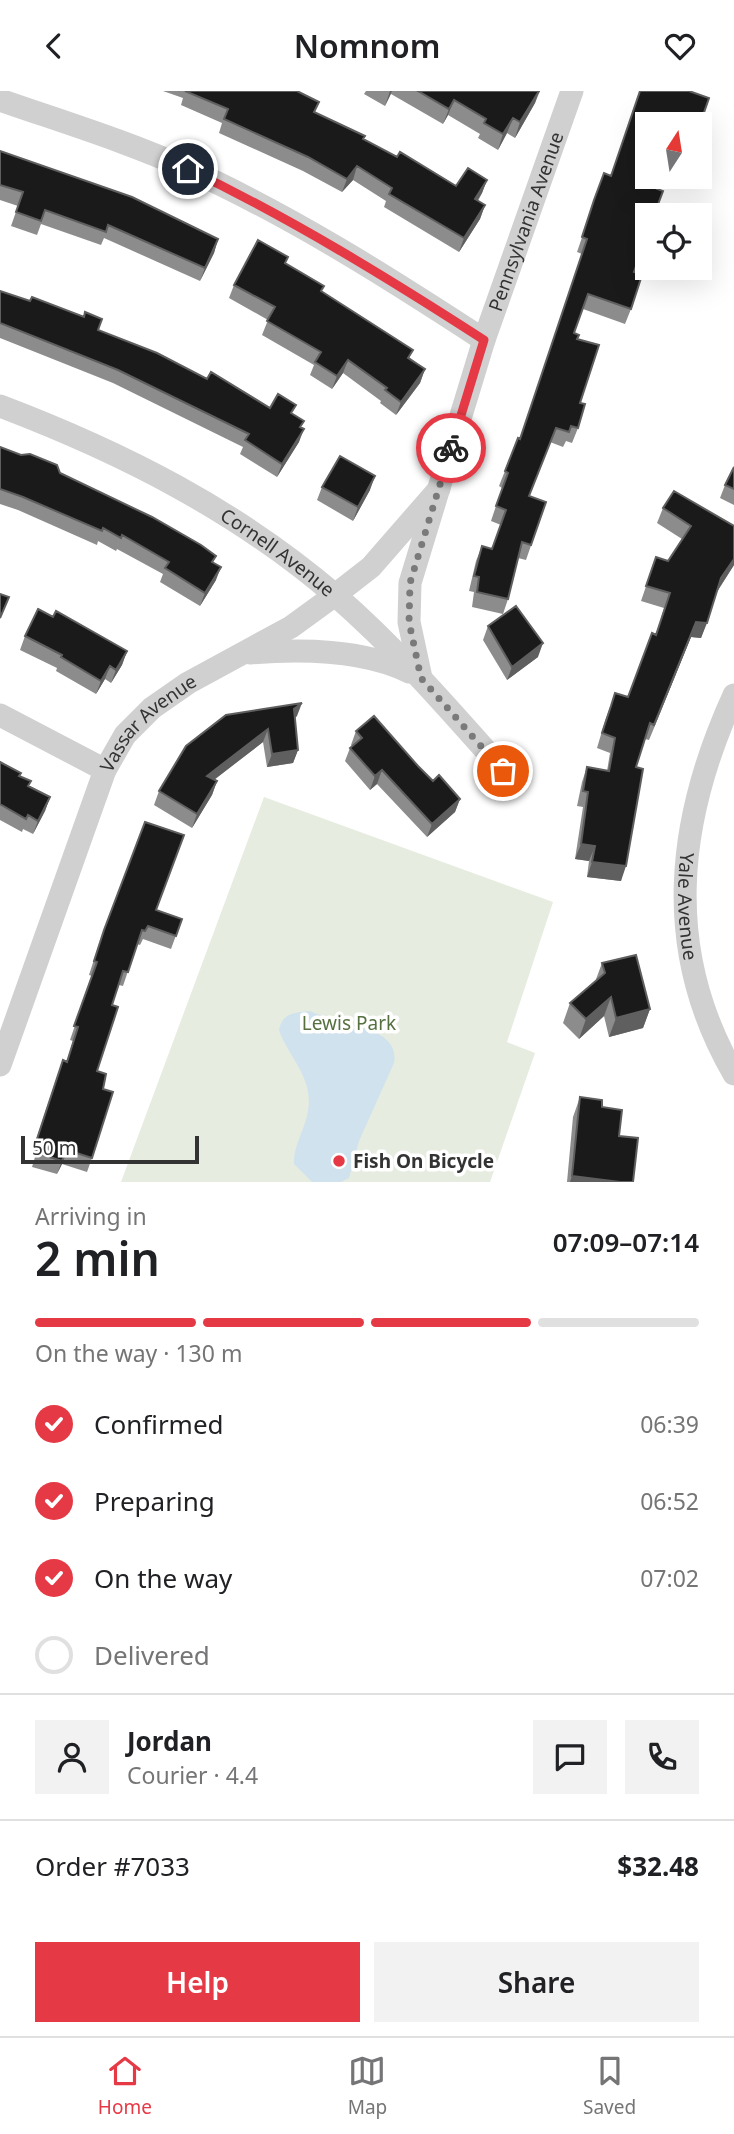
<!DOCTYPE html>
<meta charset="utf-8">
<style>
:root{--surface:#fff;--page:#f2f2f2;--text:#202124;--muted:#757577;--line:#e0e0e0;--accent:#e63946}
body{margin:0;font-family:"Noto Sans",sans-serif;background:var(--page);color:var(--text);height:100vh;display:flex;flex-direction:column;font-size:26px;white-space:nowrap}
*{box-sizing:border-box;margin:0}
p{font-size:23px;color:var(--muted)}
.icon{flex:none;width:38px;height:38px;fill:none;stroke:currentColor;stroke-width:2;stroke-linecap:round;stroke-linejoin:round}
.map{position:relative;height:1091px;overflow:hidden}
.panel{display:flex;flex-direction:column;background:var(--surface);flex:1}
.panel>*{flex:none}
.needle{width:46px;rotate:12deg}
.tools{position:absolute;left:635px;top:21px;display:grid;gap:14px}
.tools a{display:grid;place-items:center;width:77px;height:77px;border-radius:0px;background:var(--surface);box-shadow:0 7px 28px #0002;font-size:35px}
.scale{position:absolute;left:21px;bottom:18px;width:178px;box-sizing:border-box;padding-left:7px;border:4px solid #333;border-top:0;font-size:19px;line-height:24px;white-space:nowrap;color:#333;-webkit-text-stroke:5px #fff;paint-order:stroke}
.pin{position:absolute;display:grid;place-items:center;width:60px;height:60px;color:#fff;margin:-30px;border:4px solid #fff;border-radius:50%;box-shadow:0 2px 7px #0007}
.courier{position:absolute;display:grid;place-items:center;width:70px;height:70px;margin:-35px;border:5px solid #e63946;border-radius:50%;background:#fff;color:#222;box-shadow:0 2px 9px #0007}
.summary em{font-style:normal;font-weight:600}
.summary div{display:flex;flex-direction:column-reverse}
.summary{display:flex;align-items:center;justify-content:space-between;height:119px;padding:0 35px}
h1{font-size:46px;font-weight:600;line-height:52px}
.bar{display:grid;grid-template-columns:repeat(4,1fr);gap:10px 7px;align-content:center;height:84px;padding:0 35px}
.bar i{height:9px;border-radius:5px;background:var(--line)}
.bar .on{background:var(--accent)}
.bar p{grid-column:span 4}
.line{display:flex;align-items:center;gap:18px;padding:0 35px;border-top:2px solid var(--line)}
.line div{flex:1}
.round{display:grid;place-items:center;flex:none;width:74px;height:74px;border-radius:0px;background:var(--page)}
ol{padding:0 35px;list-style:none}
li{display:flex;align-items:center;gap:21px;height:77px}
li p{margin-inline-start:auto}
li .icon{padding:7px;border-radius:50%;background:var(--accent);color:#fff;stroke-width:4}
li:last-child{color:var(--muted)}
li i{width:38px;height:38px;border:4px solid var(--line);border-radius:50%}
.primary-button{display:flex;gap:14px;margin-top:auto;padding:14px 35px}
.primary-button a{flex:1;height:80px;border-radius:0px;background:var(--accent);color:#fff;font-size:28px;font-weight:600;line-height:80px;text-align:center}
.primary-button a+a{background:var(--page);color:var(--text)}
header{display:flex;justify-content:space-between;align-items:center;height:91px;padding:0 35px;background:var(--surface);font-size:32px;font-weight:600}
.tabs{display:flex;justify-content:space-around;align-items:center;height:98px;border-top:2px solid var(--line);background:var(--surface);font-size:19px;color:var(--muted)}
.tabs a{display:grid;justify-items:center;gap:4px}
.tabs .on{color:var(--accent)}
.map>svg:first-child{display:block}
.green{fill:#e6ecdf}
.water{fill:#cfe2ee}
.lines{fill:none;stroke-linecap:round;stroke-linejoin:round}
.street{stroke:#d0d0d0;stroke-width:23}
.wall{fill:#8c8c8c}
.shaded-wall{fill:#5f5f5f}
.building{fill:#1a1a1a;stroke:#5f5f5f;stroke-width:2}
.done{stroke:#7a7a7a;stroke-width:7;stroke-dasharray:0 12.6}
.route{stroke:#e63946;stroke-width:9}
.poi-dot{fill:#e63946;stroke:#fff;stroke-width:2.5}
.labels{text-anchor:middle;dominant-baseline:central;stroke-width:7;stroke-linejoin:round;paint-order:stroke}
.street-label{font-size:19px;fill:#333;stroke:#fff}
.park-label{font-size:19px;fill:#56703f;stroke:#fff}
.poi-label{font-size:19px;font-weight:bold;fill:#333;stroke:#fff;text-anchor:start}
</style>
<header><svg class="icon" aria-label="back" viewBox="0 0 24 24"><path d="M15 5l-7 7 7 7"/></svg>Nomnom<svg class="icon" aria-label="heart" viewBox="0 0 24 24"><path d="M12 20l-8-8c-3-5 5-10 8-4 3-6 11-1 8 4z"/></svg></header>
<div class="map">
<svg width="734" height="1091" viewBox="0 0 734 1091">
<rect width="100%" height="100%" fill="#fff"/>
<path class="green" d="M264,706L553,811L507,951L535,962L490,1091H121Z"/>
<path class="water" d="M310,920C336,933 401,934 394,972L359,1050L349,1087L341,1091H312L294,1073C293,1055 305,1039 308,1020C314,987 289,967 279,939C283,921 294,922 310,920Z"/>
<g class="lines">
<g class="street">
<path d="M0,9C63,31 129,51 190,79C293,126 389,187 484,249"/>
<path id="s1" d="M0,315C121,361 236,419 335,504C396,557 449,618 503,679"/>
<path d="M250,562C301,558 362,558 409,581"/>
<path id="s2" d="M421,587L409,531L410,492L484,249L572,0"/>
<path id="s3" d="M734,604C676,731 662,859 734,983"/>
<path d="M0,624L105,679"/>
<path id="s4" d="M0,974L105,679L125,644L152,617L188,592L291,536L335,504L371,476L439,398"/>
</g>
</g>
<path class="wall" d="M163,0H297L315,22L397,66L456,95L487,89L482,102L478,110L485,114L480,128L459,161L384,116L386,110L353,89L342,101L303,80L219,42L222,32L181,14L183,7Z
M366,0H540L535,12L515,47L507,42L498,59L478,47L480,43L448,24L443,33L391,3L385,15L364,3Z
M648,33L657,98L634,181L631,218L625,233L583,218L574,242L577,248L580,312L578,337L572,352L566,350L563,356L550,351L529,405L546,411L526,469L518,467L508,508L503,523L472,516L474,501L469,500L476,470L482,455L492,458L501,434L491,430L502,397L499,395L518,347L520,348L582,163L577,161L604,82L611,85Z
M0,60L218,148L214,162L200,190L104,147L101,154L41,133L37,144L11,135L18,115L0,109Z
M286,173L425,278L420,292L396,324L380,312L381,310L343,282L332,298L310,284L314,274L262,244L268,229L229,207L234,194Z
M0,200L98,239L270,317L292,323L301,336L299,351L277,386L240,363L243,356L113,292L0,247Z
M0,356L60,382L214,471L216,489L200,515L160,491L163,483L117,458L116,460L98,450L97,454L18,419L0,413Z
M734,376V414L720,407L725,394Z
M322,396L370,399L353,430L317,409Z
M663,417L734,435V474L717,501L701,547L691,546L649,649L645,648L636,676L621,790L587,786L589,770L575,768L583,716L577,715L582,691L587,676L607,680L610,662L597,657L605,630L615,602L628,606L656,544L664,517L641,510L656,466L668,470L682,448L657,432Z
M488,535L538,566L507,589L483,549Z
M25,545L127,560L122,574L111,592L105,588L96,603L56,580L57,577L20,559Z
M297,625L295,627L298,659L293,672L267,676L263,651L214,689L217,690L212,704L192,737L154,714L159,700L186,655Z
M356,640L418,675L433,690L460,708L455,721L427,746L377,693L370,699L345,670L350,657L352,655L351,654Z
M0,671L20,685L29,695L50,706L45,720L33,743L23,738L22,741L0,729Z
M156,819L182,828L171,858L143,848L140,854L137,853L123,895L119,894L112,914L97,980L103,998L92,1067L87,1081L62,1073L57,1083L32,1076L35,1066L31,1064L58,983L67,970L73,950L70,949L92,885L89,884L99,853Z
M602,872L650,918L643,937L609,946L604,925L579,948L563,932L570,912L595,891Z
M580,1006L602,1016L619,1045L633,1091H567L573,1026Z"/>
<path class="shaded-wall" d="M390,0H392L385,15Z
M539,0L535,12L515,47L520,31Z
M454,9L448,24L443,33L449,18Z
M513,27L507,42L498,59L503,43Z
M357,75L353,89L342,101L347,88Z
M487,89L482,102L470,121L475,108Z
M485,114L480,128L459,161L464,147Z
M218,148L214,162L200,190L205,177Z
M348,269L343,282L332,298L337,285Z
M425,278L420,292L396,324L401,311Z
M304,338L299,351L277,386L282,373Z
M375,385L370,399L353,430L358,416Z
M734,468V474L716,502L721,487Z
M221,476L216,489L200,515L205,502Z
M696,531L707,532L701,547L691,546L649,649Z
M543,552L538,566L507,589L512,576Z
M127,560L122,574L111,592L116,579Z
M110,575L105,588L96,603L101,590Z
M302,612L297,625L290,631L294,618Z
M268,638L263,651L202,698L207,685Z
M298,659L293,672L267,676L272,663Z
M382,679L377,693L370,699L375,685Z
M217,690L212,704L192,737L197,723Z
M50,706L45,720L33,743L38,730Z
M460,708L455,721L427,746L432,733Z
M581,753L595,755L589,770L575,768Z
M592,771L626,775L621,790L587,786Z
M611,906L604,925L579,948L586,928Z
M650,918L643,937L609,946L616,927Z
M67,1059L62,1073L57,1083L62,1070Z
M572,1085L620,1091H570Z"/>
<path class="building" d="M185,0H297L319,11L314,21L365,45L363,48L397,66L400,61L456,95L468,77L487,89L475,108L485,114L464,147L389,103L392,97L357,75L347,88L308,66L224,28L228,18Z
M418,0H539L520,31L513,27L503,43L484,32L486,28L454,9L449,18Z
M640,0H689L709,7L700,33H648V86H662L657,98L663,100L654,124H648V143L634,181L642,184L631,218L588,203L574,242L579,244L577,248L599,254L580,312L585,313L578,337L571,335L569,341L556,337L529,405L546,411L531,454L522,451L508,508L477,501L479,486L474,485L482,455L492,458L506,419L496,415L508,382L505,380L518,347L520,348L587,148L582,146L594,109L604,82L611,85Z
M0,60L132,106L218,148L205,177L108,134L106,141L45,119L41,130L16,121L23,101L0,94Z
M258,149L288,166L285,172L324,195L321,200L413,259L408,267L425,278L401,311L385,299L387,297L348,269L337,285L315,271L321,261L267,230L275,216L234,194Z
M0,200L30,210L32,206L84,226L85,221L102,228L98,239L157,262L207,288L211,281L270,317L278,303L296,314L291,322L304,330L300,336L304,338L282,373L245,349L249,343L118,279L0,232Z
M0,356L21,364L30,363L57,374L60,382L152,426L201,454L216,465L212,471L221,476L205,502L165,477L169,471L122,444L121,447L103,437L102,440L23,406L0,398Z
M340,365L375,385L358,416L322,396Z
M734,376V398L725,394Z
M674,400L734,435V468L721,487L707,532L696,531L654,634L650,632L636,676L643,678L626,775L592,771L595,755L581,753L588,701L583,700L587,676L609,680L615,647L602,642L611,615L615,602L628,606L652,542L656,544L670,502L646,495L656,466L668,470L691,435L663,417Z
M0,503L9,506L0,527Z
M516,515L543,552L512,576L488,535Z
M38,518L53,526L56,520L127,560L116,579L110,575L101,590L61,566L62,564L25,545Z
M302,612L294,618L298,659L272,663L268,638L207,685L217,690L197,723L159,700L186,655L226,624Z
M374,625L418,675L433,690L439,684L460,708L432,733L382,679L375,685L350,657L362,647L356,640Z
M0,671L21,682L19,685L31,690L28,695L50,706L38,730L28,724L26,728L0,713Z
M145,731L184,744L156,819L182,828L176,845L148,835L145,840L142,839L128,881L123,880L112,914L118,916L97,980L106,983L103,998L113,1001L92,1067L67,1059L62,1070L37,1062L40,1052L36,1051L63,969L67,971L78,936L74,935L97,871L94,870L104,839Z
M636,864L650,918L616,927L611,906L586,928L570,912L605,882L602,872Z
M580,1006L602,1009V1016L622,1019L619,1045L638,1047L633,1091H620L572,1085Z"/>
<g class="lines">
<path class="done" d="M451,357L410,492L409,531L421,587L503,680"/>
<path class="route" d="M188,78C292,128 388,187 484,249L451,357"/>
</g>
<circle class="poi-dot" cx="339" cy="1070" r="7"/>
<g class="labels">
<g class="street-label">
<text stroke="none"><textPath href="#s2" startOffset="476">Pennsylvania Avenue</textPath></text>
<text stroke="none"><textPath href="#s1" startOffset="315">Cornell Avenue</textPath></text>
<text stroke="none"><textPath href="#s4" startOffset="378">Vassar Avenue</textPath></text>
<text stroke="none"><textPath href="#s3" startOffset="219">Yale Avenue</textPath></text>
</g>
<g class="park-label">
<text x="349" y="932">Lewis Park</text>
</g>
<g class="poi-label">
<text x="353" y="1070">Fish On Bicycle</text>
</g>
</g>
</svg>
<div class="tools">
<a><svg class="needle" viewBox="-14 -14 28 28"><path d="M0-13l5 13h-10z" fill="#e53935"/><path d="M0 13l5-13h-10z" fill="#757577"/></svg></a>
<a><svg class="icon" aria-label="locate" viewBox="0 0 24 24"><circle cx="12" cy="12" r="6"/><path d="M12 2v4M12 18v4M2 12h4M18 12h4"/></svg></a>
</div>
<div class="scale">50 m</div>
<div class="pin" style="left:503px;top:680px;background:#ea580c"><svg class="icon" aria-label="bag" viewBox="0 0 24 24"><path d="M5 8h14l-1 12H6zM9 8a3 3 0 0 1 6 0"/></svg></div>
<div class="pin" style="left:188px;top:78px;background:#1f2937"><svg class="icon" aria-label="home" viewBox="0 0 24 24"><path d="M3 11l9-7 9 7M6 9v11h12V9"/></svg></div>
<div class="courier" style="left:451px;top:357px"><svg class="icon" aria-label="bike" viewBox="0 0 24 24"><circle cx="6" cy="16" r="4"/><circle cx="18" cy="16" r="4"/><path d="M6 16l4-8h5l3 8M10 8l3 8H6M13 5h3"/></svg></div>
</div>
<section class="panel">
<div class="summary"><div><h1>2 min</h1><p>Arriving in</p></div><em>07:09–07:14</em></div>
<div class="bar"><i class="on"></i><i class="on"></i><i class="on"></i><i></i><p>On the way · 130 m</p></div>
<ol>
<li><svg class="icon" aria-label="check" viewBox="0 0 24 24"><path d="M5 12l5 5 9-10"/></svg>Confirmed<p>06:39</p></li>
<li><svg class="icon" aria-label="check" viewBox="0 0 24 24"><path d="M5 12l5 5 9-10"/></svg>Preparing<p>06:52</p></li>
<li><svg class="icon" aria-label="check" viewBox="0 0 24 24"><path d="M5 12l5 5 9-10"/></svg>On the way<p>07:02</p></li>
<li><i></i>Delivered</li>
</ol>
<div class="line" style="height:126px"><a class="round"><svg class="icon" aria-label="person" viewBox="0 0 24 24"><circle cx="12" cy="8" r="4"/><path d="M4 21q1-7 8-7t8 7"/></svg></a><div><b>Jordan</b><p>Courier · 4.4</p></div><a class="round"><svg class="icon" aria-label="chat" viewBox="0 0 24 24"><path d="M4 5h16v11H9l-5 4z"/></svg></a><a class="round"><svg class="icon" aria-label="phone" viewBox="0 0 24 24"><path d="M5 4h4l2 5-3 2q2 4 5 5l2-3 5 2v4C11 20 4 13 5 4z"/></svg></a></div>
<div class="line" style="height:91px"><div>Order #7033</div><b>$32.48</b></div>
<div class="primary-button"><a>Help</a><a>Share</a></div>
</section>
<nav class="tabs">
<a class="on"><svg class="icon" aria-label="home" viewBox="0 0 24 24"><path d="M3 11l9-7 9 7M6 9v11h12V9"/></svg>Home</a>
<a><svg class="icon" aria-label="map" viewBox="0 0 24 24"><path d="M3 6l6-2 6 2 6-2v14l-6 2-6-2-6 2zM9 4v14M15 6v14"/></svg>Map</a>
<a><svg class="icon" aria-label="saved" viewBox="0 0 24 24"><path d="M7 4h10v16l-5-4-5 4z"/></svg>Saved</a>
</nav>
